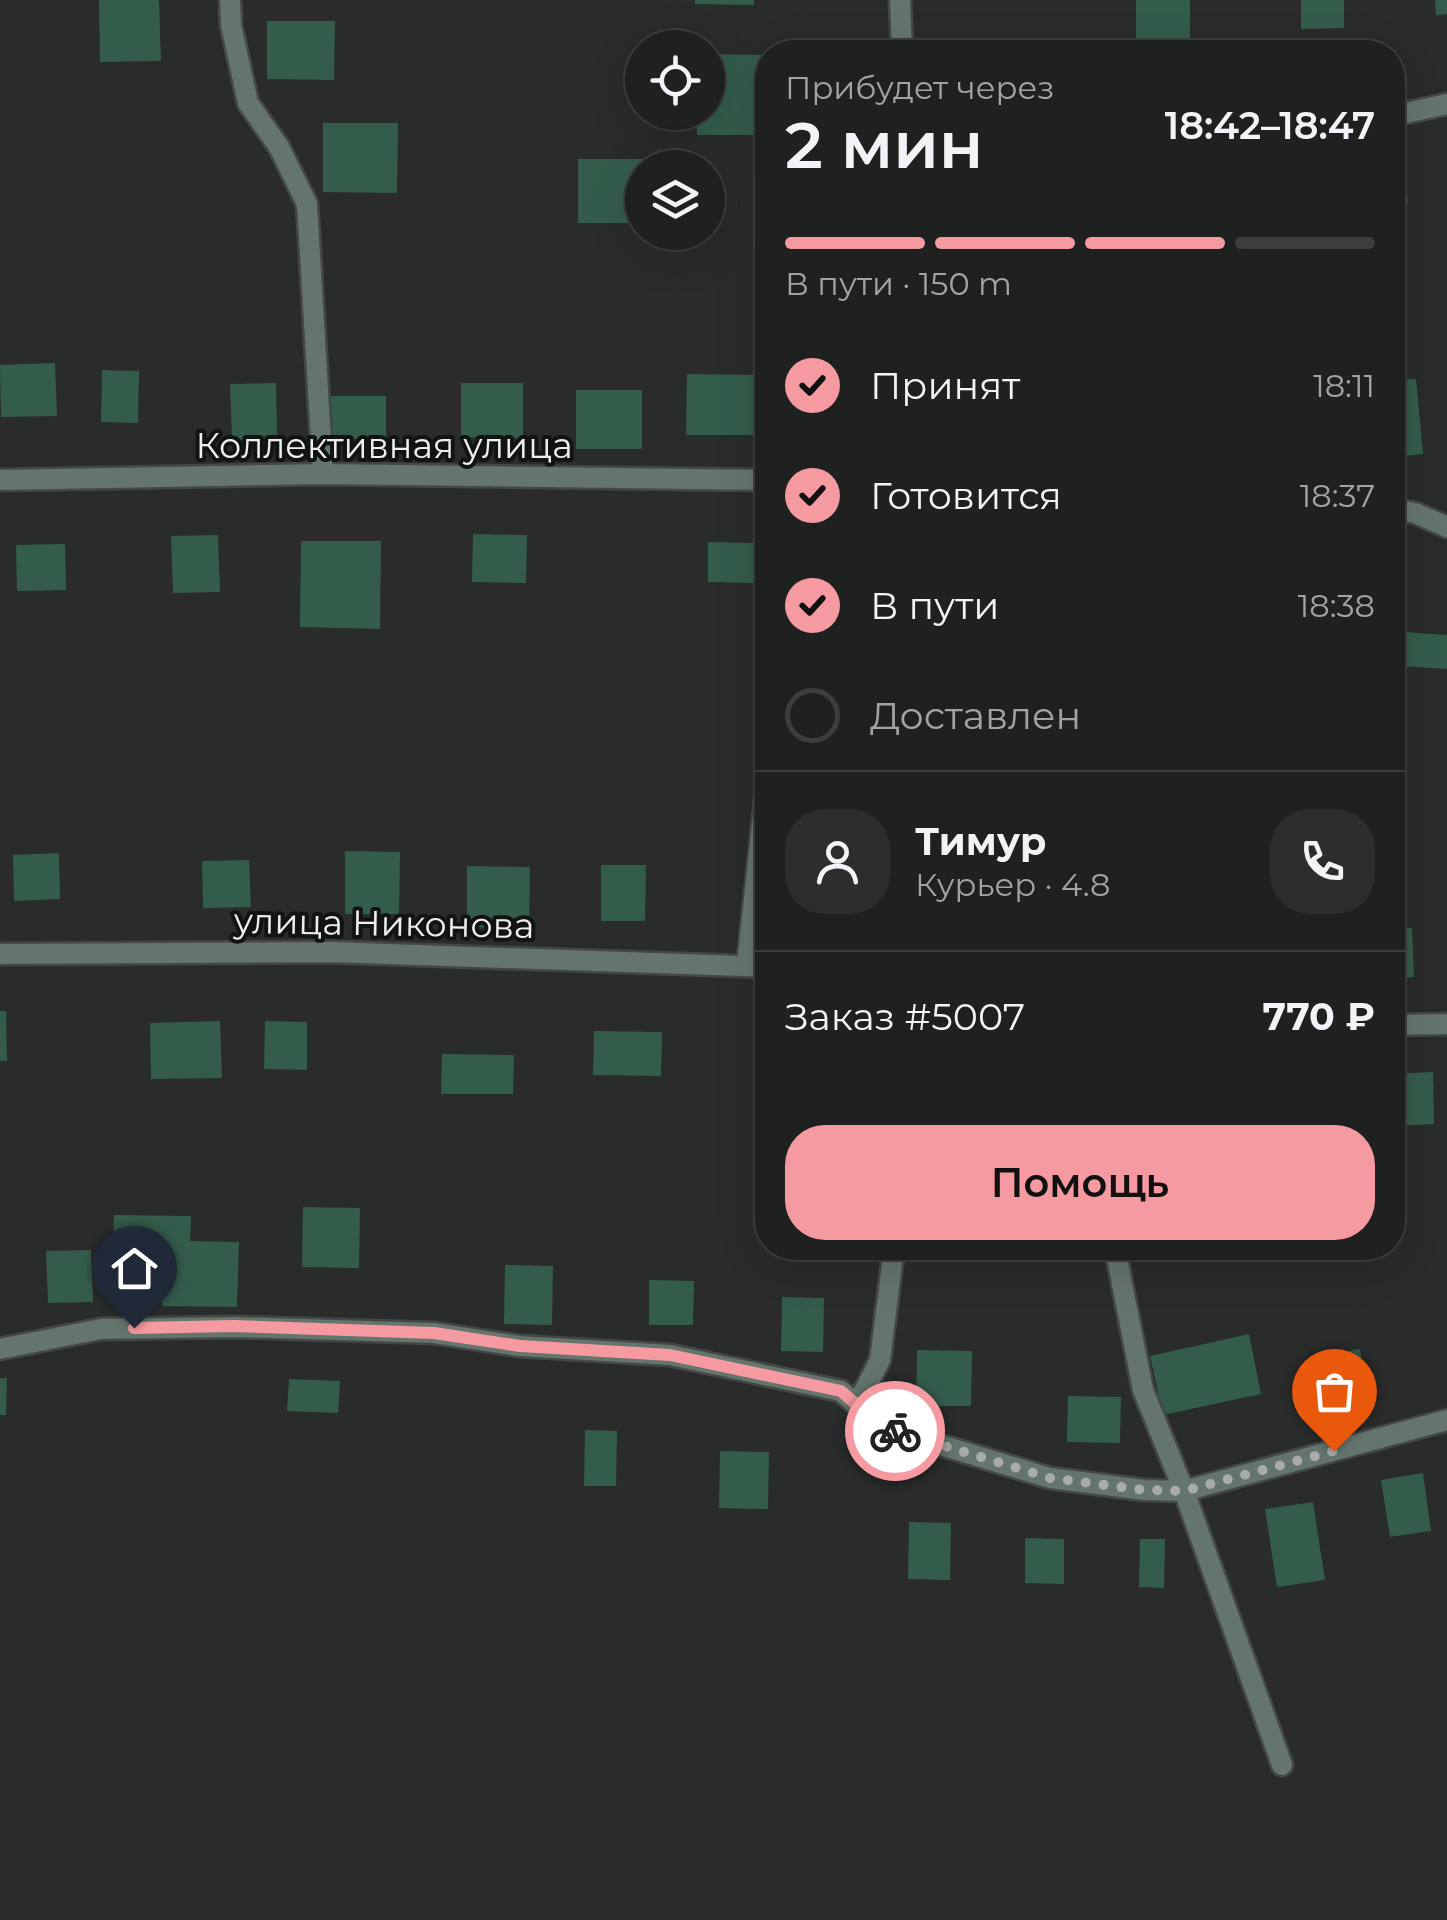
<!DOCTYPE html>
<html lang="ru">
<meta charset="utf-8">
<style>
:root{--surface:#1f2120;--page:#2c2e2d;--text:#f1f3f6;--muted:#a1a3a5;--line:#3c3e3e;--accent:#f49aa0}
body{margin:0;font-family:Montserrat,sans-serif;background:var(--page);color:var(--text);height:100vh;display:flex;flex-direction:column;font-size:38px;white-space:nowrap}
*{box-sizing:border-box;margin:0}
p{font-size:32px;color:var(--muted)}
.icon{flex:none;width:55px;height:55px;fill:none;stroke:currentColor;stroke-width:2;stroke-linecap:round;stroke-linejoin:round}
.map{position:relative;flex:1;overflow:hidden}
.sheet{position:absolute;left:755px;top:40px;width:650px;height:1220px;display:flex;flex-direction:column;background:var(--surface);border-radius:40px;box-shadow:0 10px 40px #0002,0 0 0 2px var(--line)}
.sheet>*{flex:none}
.controls{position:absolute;left:625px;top:30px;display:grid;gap:20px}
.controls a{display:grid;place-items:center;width:100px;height:100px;border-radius:50%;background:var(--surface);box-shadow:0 10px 40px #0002,0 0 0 2px var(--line);font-size:50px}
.pin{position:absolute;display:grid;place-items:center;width:85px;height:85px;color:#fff;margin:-102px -42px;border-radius:50% 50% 50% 0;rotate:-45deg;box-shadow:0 0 10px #0007}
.pin .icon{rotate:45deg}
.courier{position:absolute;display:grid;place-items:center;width:100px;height:100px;margin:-50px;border:8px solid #f49aa0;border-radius:50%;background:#fff;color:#222;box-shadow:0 2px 12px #0007}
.overview em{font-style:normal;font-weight:600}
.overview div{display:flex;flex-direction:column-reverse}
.overview{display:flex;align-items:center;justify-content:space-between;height:170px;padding:0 30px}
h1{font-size:65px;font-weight:600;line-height:75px}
.bar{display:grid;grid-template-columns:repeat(4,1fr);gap:15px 10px;align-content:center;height:120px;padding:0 30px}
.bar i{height:12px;border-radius:8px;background:var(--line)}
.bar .current{background:var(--accent)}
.bar p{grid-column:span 4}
.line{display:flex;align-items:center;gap:25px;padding:0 30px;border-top:2px solid var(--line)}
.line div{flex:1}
.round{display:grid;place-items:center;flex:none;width:105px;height:105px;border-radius:40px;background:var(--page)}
ol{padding:0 30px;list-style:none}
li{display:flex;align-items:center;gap:30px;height:110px}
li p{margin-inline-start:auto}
li .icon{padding:10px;border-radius:50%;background:var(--accent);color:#111;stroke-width:4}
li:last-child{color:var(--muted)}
li i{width:55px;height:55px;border:5px solid var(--line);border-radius:50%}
.button{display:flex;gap:20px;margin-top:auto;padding:20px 30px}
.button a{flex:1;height:115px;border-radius:40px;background:var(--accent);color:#111;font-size:40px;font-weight:600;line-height:115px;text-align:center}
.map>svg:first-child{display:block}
.building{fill:#345c4b}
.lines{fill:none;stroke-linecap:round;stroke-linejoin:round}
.service-casing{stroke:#444745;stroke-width:22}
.minor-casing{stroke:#444745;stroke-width:25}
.service{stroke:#64756d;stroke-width:18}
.minor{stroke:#64756d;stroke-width:20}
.done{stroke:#a8aba9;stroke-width:10;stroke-dasharray:0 18}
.route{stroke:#f49aa0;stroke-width:12}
.labels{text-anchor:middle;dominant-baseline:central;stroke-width:8;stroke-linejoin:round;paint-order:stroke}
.street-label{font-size:35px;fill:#edefee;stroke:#121413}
</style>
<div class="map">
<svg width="1447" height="1920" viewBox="0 0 1447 1920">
<rect width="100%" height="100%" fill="#292c2a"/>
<path class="building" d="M99,0H159L161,61L100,62Z
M695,0H754V5L695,4Z
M1136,0H1190V52H1136Z
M1301,0H1344V28L1301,29Z
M1435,0H1447V14L1436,15Z
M267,21H335L334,80L267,79Z
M708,54L761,55V135H697V112H708Z
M323,123H398L397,193L323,192Z
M1403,142L1408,204L1392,206V143Z
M578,159H656V168H642V223H578Z
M55,363L57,416L1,417L0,365Z
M102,370L139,371L138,423L101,422Z
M687,374L768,375V435H686Z
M1416,379L1423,454L1392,457V380Z
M276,383L277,439L232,440L230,384Z
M461,383H523V438L461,437Z
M576,390H642V449H576Z
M330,396H386V439H330Z
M473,534L527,535L526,583L472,582Z
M218,535L220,592L173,593L171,536Z
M301,541H381L380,629L300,627Z
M708,542L754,543L753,583L708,582Z
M65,544L66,590L17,591L16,545Z
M1403,632L1447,635V669L1401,666Z
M345,851L400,852L399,914H345Z
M59,853L60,899L14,901L13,855Z
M249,860L251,907L203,908L202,861Z
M601,865H646L645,921H601Z
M467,866L530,867L529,928L467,927Z
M1392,928H1412L1414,977L1392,978Z
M0,1011H6L7,1061H0Z
M220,1021L222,1078L151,1079L150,1023Z
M265,1021L307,1022V1070L264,1069Z
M594,1031L662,1032L661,1076L593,1075Z
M442,1054L514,1055L513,1094H441Z
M1433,1072L1434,1124L1392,1126V1074Z
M303,1207L360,1208L359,1268L302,1267Z
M114,1215L191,1216L190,1241L239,1242L237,1307L162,1306L163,1250L113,1249Z
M1131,1248H1191V1258L1131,1259Z
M91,1250L93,1302L48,1303L46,1251Z
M505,1265L553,1266L552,1325L504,1324Z
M649,1280L694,1281L693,1325H649Z
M782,1297L824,1298L823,1352L781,1351Z
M1249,1334L1261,1394L1163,1415L1150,1356Z
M1360,1349L1368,1401L1321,1408L1313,1356Z
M917,1350L972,1351L971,1406H916Z
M0,1378H7L6,1415H0Z
M289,1379L340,1381L338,1413L287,1411Z
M1068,1396L1121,1397L1120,1443L1067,1442Z
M585,1430L617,1431L616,1486H584Z
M720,1451L769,1452L768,1509L719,1508Z
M1423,1473L1431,1531L1390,1537L1381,1480Z
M1313,1502L1325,1580L1277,1587L1265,1509Z
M909,1522L951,1523L950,1580L908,1579Z
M1025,1538L1064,1539V1584L1025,1583Z
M1140,1539H1165L1164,1588L1139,1587Z"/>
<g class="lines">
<defs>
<path id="service" d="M746,964L768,757"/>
<path id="minor" d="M230,0L231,25L248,103L279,147L307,204L323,474
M900,0L902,52
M1392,116L1447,104
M0,480L323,474L768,480
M1392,509L1415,513L1447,527
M0,954L331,952L768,967
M1392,1025L1447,1024
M1115,1248L1143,1390L1184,1491L1282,1765
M0,1349L101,1329L235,1327L434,1333L519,1346L670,1355L841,1391L881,1427L1050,1478L1144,1490L1184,1491L1447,1420
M857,1405L880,1360L894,1248"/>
</defs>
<use href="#service" class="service-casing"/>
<use href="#minor" class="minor-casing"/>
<use href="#service" class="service"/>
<use href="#minor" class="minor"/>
</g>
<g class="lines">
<path class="done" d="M895,1431L1050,1478L1144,1490L1184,1491L1334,1451"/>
<path class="route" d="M134,1328L234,1326L434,1333L520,1346L670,1355L841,1391L882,1427L895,1431"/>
</g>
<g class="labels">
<g class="street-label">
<text x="384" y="445">Коллективная улица</text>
<text transform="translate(384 923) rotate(1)">улица Никонова</text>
</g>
</g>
</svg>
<div class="controls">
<a><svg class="icon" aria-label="locate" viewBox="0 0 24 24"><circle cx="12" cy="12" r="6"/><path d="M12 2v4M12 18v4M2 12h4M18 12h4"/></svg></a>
<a><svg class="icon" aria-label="layers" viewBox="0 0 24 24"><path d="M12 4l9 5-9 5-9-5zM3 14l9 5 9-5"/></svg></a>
</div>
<div class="pin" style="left:1334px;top:1451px;background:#ea580c"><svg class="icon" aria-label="bag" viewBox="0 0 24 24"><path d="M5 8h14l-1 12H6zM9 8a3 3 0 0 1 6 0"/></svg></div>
<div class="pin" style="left:134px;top:1328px;background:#1f2937"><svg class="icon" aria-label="home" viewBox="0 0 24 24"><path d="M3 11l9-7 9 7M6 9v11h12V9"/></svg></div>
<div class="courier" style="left:895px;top:1431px"><svg class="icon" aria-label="bike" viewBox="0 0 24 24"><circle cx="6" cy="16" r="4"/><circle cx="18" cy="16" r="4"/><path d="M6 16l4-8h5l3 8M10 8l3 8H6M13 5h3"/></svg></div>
<section class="sheet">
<div class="overview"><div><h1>2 мин</h1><p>Прибудет через</p></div><em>18:42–18:47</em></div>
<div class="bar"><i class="current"></i><i class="current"></i><i class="current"></i><i></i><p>В пути · 150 m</p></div>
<ol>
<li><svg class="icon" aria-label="check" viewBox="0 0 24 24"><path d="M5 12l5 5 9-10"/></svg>Принят<p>18:11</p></li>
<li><svg class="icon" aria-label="check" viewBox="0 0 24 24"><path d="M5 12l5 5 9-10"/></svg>Готовится<p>18:37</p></li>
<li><svg class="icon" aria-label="check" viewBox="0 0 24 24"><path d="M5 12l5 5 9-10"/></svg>В пути<p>18:38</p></li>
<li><i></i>Доставлен</li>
</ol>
<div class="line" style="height:180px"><a class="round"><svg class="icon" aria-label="person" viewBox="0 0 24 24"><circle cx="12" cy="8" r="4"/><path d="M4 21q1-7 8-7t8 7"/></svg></a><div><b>Тимур</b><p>Курьер · 4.8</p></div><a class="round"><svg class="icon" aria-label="phone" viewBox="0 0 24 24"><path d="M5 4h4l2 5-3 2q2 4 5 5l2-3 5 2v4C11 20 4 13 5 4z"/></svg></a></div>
<div class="line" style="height:130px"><div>Заказ #5007</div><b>770 ₽</b></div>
<div class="button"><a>Помощь</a></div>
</section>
</div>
